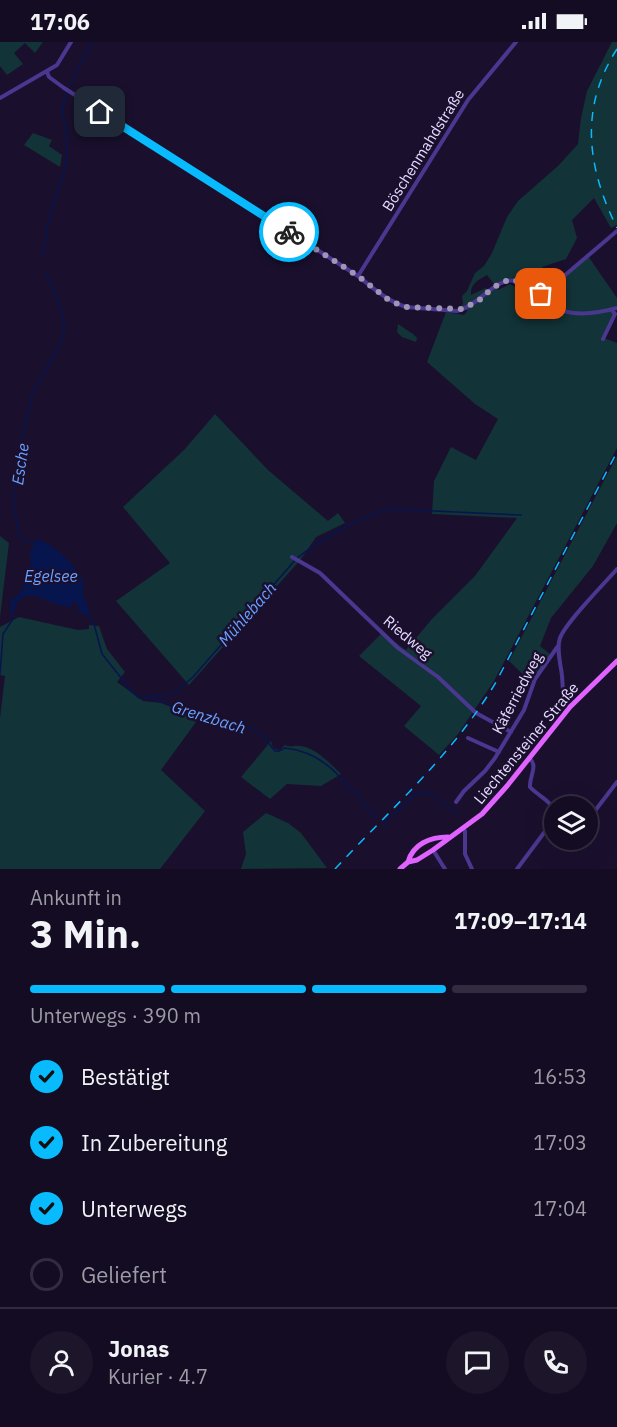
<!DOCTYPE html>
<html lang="de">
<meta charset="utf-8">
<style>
:root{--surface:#140c22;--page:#1d152a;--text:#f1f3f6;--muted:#9d9ba5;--line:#332c40;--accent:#08bbff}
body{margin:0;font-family:"IBM Plex Sans",sans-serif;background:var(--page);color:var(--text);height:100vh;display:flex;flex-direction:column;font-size:22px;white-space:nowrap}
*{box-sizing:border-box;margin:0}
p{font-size:20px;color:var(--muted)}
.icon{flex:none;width:33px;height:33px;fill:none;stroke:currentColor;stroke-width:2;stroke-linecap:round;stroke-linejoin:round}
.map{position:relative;height:827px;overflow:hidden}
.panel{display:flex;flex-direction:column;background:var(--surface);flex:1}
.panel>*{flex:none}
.buttons{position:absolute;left:544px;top:754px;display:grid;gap:12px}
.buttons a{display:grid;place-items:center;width:54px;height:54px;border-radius:50%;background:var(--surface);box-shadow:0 6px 24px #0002,0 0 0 2px var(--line);font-size:30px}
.pin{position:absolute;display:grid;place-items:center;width:51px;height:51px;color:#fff;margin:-26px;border-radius:12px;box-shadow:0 3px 9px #0006}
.courier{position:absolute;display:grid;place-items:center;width:60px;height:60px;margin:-30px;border:4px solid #08bbff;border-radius:50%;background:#fff;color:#222;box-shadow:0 2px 8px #0007}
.head em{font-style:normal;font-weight:700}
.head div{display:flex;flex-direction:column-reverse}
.head{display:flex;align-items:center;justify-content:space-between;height:102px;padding:0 30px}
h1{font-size:39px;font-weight:700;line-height:45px}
.bar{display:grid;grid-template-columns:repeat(4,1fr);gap:9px 6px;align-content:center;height:72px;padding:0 30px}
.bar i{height:8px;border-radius:4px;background:var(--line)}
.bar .selected{background:var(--accent)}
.bar p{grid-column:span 4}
.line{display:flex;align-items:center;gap:15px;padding:0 30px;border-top:2px solid var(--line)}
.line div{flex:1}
.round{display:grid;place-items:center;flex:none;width:63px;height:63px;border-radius:32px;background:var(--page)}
ol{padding:0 30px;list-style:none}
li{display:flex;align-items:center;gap:18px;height:66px}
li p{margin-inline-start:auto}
li .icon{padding:6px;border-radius:50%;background:var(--accent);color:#111;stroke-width:4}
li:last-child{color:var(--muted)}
li i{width:33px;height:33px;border:3px solid var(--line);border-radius:50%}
.status{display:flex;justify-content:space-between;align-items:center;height:42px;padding:0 30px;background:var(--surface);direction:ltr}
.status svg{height:16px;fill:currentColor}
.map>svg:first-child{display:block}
.green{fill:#123338;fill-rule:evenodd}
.water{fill:#07154f}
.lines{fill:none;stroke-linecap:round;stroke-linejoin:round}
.stream{stroke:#07154f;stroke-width:1.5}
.minor{stroke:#4a3790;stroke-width:4}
.major{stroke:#e063ff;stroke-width:5}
.rail{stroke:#08bbff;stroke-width:1.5;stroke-dasharray:9 8;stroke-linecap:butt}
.done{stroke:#9f95b6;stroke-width:6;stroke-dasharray:0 10.8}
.route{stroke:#08bbff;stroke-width:8}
.labels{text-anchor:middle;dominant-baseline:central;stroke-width:5;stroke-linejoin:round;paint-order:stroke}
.street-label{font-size:15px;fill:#e6dcff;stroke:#1a102e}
.water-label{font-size:16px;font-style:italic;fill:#6aa0ff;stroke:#1a102e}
</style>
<div class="status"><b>17:06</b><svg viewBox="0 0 49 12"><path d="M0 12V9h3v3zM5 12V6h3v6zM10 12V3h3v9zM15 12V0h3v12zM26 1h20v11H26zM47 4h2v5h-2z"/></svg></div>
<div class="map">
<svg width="617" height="827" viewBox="0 0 617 827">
<rect width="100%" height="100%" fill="#1a102e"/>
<path class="green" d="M0,0H43L35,11L25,1L14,11L23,22L7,33L0,24Z
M612,0H617V183L611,186L594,156L572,178L577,196L566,217L542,225L556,242L588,214L617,256V266L612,267L614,272L604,296L617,301V406L494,639L458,692L439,713L404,684L421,664L359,614L382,591L406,608L432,577L475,534L517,476L432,472L434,439L451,405L476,418L498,377L475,362L427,320L446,270L464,273L468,268L461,266L463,261L462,254L467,249L475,231L484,224L492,211L507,175L518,159L558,124L578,102L581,76L587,49ZM487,233L494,242C508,237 513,233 523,247L521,249L510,242L498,248L496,246L488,249L486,246L471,253C470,242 478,238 487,233Z
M33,91L52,98L49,104L62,113L60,125L24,103Z
M398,282L413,292L417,296L416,300L402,295L397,290Z
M215,372L268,428L328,479L338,471L345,481L316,495L301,517L189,643L116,559L170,521L123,465L184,408Z
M617,414V481L593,524L551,576L540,604L550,612L532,641L509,619Z
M0,494L9,501L0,575Z
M19,575L78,588L89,587V583L99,584L107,607L125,630L117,640L143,659L161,661L199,676L161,728L205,769L160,827H0V676L5,634L0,633V585Z
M271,699C272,704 273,708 280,708L285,703C291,706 293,703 300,704C315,705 331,722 341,732L321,744L287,742L270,757L241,735Z
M266,771L288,781L301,791L327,826L241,827L246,812L243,790Z"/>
<path class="water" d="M37,497C51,500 77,524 82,538C84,544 82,551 84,557C87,564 90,567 89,575L79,569L77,560H73L71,565C50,565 22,536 14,570L10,571L11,557H15L22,547H24L23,542C28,528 33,525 30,510Z"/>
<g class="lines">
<path class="stream" d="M69,45L92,0
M43,215C45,201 46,187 50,174C56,151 67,131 67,106C67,87 59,69 66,51
M36,501L27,500L19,494C19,484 16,476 14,467C10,451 27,366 34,349C43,329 61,309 64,287C66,272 51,245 46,230
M90,575L94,582L102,612L134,652L139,656L173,652L193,635L297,516C320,498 362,473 391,467L521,473
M0,632L3,592L13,577L12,569
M150,657C165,659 177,666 191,671C216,680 246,677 266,697C269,701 271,705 275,709H279L285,706C313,709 335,726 350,748L357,749L362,760L377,776
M384,785L386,780L418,750L432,752L457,772"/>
<path class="minor" d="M47,30L49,35L64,46L358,234C373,246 387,259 406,265L457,269C479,264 496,234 516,239C550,269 571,279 617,266
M0,56L57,23L71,0
M358,234L468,58L516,0
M534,254L544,251L617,189
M603,297L615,272L612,268
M292,515L320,531L398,606L438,635L476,671L511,690
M570,665C562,658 563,644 562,634C561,623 556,607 560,596C566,580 604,542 617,527
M468,696L499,710
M456,760L464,749L485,729L495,716L524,668L535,637L558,604
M588,778L617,740
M463,786L465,789V812L472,827
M433,808L445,827
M517,827L555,776C555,759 540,756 530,745C529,734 539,724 529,716"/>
<path class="major" d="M408,820C413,802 430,795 448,795
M400,827L408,820L417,818L433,808L482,772L507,744L570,665L617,619"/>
<path class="rail" d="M617,7C579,66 587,125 617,186
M335,827C390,768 455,710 496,640L617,410"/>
</g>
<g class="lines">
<path class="done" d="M289,190L358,234L390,259L406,265L463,267L481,257L492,246L510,237L516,239L534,254L541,252"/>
<path class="route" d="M100,70L289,190"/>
</g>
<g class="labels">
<g class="street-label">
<text transform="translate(423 108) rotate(-58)">Böschenmahdstraße</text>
<text transform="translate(408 595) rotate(40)">Riedweg</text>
<text transform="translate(517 651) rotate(-62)">Käferriedweg</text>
<text transform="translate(526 701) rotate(-50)">Liechtensteiner Straße</text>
</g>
<g class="water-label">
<text transform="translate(20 422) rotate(-82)">Esche</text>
<text x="51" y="534">Egelsee</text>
<text transform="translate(247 572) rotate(-49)">Mühlebach</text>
<text transform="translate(209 675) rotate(17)">Grenzbach</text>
</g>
</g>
</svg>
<div class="buttons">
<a><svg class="icon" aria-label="layers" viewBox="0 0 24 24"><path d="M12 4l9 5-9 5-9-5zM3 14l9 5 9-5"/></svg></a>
</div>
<div class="pin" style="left:541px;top:252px;background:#ea580c"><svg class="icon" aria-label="bag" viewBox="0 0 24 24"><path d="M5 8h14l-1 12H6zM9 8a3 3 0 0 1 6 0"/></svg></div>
<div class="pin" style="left:100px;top:70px;background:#1f2937"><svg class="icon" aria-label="home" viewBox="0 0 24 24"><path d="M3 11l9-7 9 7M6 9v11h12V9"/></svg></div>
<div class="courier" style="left:289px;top:190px"><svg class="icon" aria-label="bike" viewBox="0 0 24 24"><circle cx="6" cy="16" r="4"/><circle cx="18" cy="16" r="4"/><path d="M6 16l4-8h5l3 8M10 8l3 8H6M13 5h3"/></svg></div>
</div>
<section class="panel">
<div class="head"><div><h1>3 Min.</h1><p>Ankunft in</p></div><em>17:09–17:14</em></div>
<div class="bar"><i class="selected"></i><i class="selected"></i><i class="selected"></i><i></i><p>Unterwegs · 390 m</p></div>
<ol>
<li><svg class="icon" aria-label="check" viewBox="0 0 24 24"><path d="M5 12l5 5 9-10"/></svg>Bestätigt<p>16:53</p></li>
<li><svg class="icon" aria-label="check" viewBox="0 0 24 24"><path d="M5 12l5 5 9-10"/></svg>In Zubereitung<p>17:03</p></li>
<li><svg class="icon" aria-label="check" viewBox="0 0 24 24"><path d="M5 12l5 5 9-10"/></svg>Unterwegs<p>17:04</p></li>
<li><i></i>Geliefert</li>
</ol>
<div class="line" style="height:108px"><a class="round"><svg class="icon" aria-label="person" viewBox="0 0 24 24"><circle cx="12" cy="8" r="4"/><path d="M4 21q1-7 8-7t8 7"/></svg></a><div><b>Jonas</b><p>Kurier · 4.7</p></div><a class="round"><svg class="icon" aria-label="chat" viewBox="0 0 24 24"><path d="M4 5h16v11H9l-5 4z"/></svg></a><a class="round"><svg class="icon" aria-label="phone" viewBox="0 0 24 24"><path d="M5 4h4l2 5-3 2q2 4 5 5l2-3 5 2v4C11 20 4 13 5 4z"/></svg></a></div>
</section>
